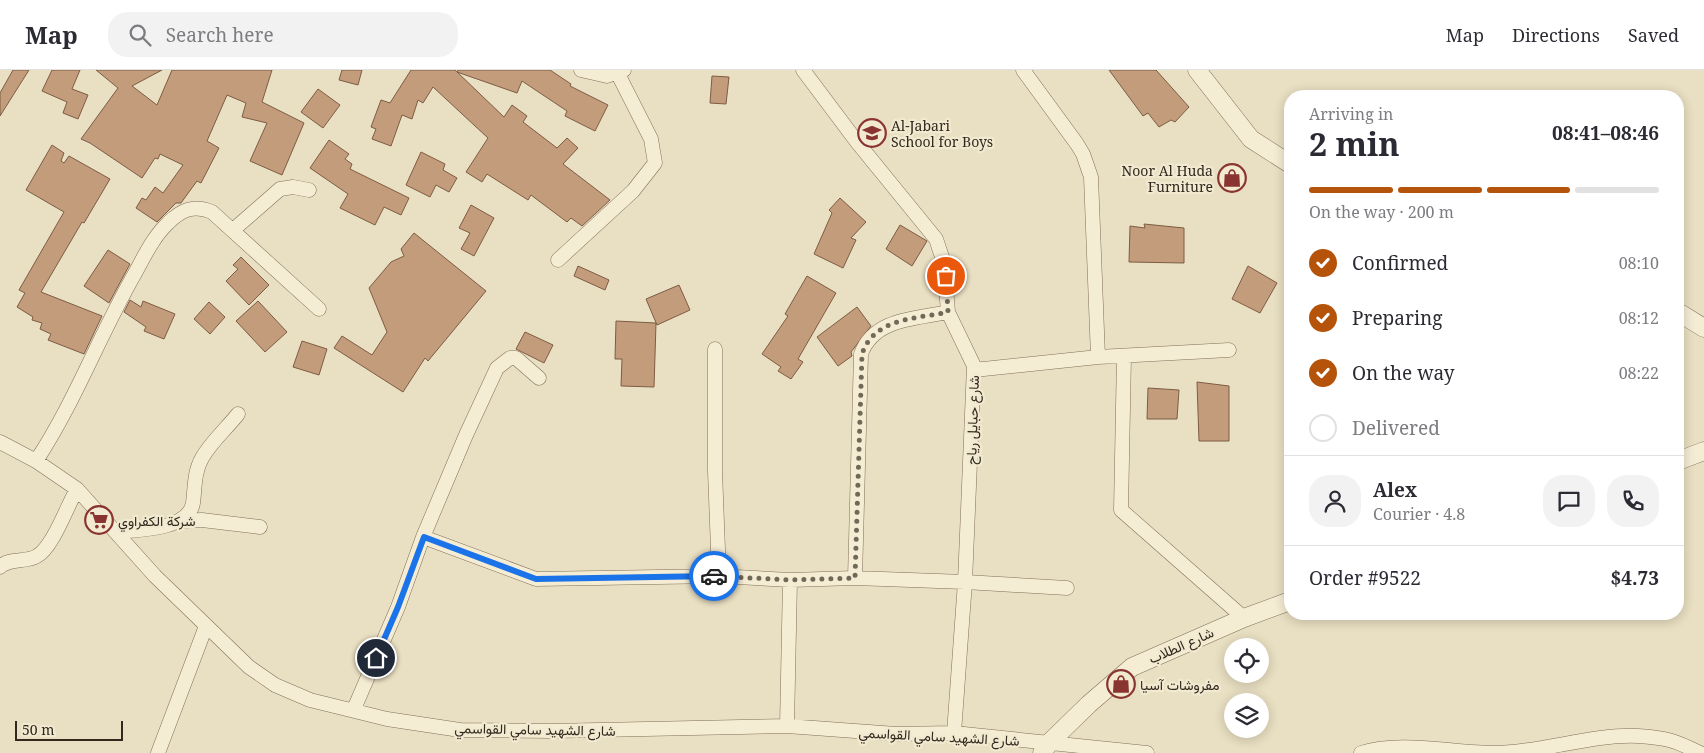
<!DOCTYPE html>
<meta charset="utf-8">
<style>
:root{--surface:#fff;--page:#f2f2f3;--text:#2b2b33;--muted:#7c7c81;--line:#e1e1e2;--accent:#b45309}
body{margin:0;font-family:"Noto Serif",Vazirmatn,serif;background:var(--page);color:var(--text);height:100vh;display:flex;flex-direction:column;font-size:19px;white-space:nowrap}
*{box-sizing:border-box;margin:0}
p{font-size:16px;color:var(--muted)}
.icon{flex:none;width:28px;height:28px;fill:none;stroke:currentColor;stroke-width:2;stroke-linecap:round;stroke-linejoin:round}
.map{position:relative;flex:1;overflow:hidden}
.side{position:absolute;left:1284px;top:20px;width:400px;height:530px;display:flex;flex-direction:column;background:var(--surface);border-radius:20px;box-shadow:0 2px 12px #0003}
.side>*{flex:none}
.controls{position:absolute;left:1224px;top:568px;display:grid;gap:10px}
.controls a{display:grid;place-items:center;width:45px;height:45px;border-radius:50%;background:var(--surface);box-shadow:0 2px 12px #0003;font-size:25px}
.scale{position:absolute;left:15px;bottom:12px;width:108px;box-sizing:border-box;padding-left:5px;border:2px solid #32281e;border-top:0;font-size:14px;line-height:18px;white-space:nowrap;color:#32281e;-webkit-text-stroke:4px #f1e9d0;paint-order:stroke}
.pin{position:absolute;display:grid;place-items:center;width:42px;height:42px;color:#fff;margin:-21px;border:2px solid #fff;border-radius:50%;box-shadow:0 1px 5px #0007}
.courier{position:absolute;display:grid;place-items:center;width:50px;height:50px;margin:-25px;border:4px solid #1a73e8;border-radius:50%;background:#fff;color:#222;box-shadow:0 1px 6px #0007}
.head em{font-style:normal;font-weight:700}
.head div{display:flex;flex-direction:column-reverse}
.head{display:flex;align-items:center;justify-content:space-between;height:85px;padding:0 25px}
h1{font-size:32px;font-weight:700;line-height:38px}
.bar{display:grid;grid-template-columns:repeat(4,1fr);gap:8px 5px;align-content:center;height:60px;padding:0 25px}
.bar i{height:6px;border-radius:4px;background:var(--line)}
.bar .on{background:var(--accent)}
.bar p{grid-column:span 4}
.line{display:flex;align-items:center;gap:12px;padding:0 25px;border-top:1px solid var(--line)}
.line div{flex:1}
.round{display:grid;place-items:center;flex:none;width:52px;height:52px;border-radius:20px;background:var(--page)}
ol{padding:0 25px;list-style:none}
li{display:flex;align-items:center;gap:15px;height:55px}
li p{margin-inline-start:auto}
li .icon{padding:5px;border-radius:50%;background:var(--accent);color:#fff;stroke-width:4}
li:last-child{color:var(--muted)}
li i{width:28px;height:28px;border:2px solid var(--line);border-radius:50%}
header{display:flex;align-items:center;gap:30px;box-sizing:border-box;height:70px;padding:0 25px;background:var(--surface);border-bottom:1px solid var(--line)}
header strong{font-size:24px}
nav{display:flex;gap:28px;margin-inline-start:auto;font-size:18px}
.search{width:350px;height:45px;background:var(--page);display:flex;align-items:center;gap:12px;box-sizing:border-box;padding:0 18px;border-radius:20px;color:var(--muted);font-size:19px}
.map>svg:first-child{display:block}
.building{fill:#c39c7b;stroke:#7d5c43}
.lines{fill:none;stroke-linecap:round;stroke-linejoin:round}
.minor-casing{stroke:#81705b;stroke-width:15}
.tertiary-casing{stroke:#81705b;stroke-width:19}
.minor{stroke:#f5ecd4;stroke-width:14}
.tertiary{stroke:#f5ecd4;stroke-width:18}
.done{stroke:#726857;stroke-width:5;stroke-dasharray:0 9}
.route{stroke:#1a73e8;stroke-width:6}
.labels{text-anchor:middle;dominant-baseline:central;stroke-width:4.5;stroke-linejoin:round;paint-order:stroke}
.poi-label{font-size:14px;fill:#32281e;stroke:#f1e9d0;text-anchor:start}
.street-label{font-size:14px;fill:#32281e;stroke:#f1e9d0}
</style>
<header>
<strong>Map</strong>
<div class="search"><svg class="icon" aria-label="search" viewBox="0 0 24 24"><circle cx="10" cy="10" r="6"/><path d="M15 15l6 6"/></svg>Search here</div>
<nav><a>Map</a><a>Directions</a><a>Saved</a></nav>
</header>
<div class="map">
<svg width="1704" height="683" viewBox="0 0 1704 683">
<rect width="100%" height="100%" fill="#e9dfc2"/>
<path class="building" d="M13,0H29L0,46V23Z
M52,0H80L72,19L88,25L78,49L63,43L67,32L42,21Z
M96,0H162L132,16L157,35L172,0H272L262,32L304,53L282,105L250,91L267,53L242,47L246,33L227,25L207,71L219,78L201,113L197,111L181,133H176L157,152L136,138L142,128L146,130L155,117L163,123L183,95L160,84L158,89L155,88L142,108L90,73L81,69L118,18Z
M342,0H362L358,15L339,10Z
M411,0H455L504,47L512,35L527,46L523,52L557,78L567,68L578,78L563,94L610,130L582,156L571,148L567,152L531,125L528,130L487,104L482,112L466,102L488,68L433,17L423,33L418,30L412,49L402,45L391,76L372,69L376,59L371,57L381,30L390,33Z
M458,0H550L571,14L570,16L608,35L595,61L565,46L567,41L522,11L517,23L457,2Z
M1109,0H1156L1189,37L1175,52L1171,50L1159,57L1148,43L1143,46Z
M712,6L729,7L726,34L710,33Z
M318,19L340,35L323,58L301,42Z
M329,70L349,84L345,89L352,94L350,99L409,128L401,145L384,137L375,155L340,138L348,124L310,98Z
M52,75L64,83L61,91L64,93L69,86L110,109L84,153L82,152L41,222L102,246L84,284L48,270L51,264L40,259L42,253L32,250L33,247L17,237L25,223L19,220L64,142L26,120Z
M421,82L445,94L443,100L457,108L449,122L436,115L430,127L406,115Z
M840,128L866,152L851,168L856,170L843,198L814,184L832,143L829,140Z
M471,135L494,148L474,186L461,179L470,163L459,158Z
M1144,154L1184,158V193L1129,192L1130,156L1145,158Z
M900,155L927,171L912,196L886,179Z
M414,163L486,221L428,291L425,288L403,322L334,278L342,266L372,285L387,262L369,218L391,192L404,186L401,179Z
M108,180L130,194L109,233L84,216Z
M241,187L269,215L249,235L226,211L238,199L233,195Z
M578,196L609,210L605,220L574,206Z
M1248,196L1277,213L1260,243L1232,229Z
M807,206L836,223L798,289L803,292L791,309L778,301L781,297L762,284L788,246L785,244Z
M679,215L690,240L657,255L646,229Z
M130,230L141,237L143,231L175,244L164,269L144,261L146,257L124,242Z
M258,231L287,262L265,282L236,251Z
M209,232L225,247L210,264L194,249Z
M857,237L871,256L851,282L852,286L838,296L817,267Z
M616,251L656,253L654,317L621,316L622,289H615Z
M525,262L553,275L544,293L516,279Z
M302,271L327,279L319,305L293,297Z
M1197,312L1229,316V371H1199Z
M1148,318L1179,320L1177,349H1147Z"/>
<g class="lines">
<defs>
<path id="minor" d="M581,0L607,6L624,0
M803,0L857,72L936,169L944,193L948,242L974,296L965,512L954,663
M1023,0L1077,74L1083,84L1091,107L1098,287
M233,160L280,119L293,117L309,120
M558,190L633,121L655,93L651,69L618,4
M715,279V401L719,506
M1124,286L1121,440L1244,548
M974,300L1098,287L1229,280
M0,372L36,391L77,419L155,506L249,597L275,615L310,630L387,649L460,660L551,661L787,656L896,664L954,663L1147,683
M36,391C75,332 99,266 134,205C144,187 153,167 168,153C181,140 194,134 212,142L319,239
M181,451L202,450L260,457
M116,462C137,460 189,460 193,433C195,418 194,402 202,388C211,372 227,358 238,344
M423,467L536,509L719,506L790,510L855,508L965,512L1067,518
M0,497C10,487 26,493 37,486C53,477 67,436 77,419
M855,508L861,284C874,248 916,249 948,242
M354,639L398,537L423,467L466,365L497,298L510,288H516L539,308
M787,656L790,510
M158,683L206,556
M1361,683C1400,670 1453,683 1494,683C1542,683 1590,664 1638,666C1667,668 1674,670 1700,683"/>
<path id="tertiary" d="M1197,0L1251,69L1290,94
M1678,242L1704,258
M1678,391L1704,381
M1042,683L1050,672L1089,634L1132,597L1244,548L1290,531"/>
</defs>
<use href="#minor" class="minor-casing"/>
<use href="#tertiary" class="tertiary-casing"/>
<use href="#minor" class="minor"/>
<use href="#tertiary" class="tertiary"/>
</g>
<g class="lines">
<path class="done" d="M714,506L790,510L855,508L862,284C874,248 915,249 948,242L946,206"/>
<path class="route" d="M376,588L398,537L424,467L536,509L714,506"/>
</g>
<defs>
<symbol id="school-ring" viewBox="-11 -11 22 22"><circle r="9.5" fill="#f1e9d0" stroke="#8a3431" stroke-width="1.5"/><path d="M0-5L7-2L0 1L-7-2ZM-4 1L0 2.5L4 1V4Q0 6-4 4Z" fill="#8a3431"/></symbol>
<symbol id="shop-ring" viewBox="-11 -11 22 22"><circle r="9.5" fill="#f1e9d0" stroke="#8a3431" stroke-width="1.5"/><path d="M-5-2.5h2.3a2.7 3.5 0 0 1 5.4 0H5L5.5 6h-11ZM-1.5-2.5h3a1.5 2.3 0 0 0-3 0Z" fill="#8a3431"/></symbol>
<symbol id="supermarket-ring" viewBox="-11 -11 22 22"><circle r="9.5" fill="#f1e9d0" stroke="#8a3431" stroke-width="1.5"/><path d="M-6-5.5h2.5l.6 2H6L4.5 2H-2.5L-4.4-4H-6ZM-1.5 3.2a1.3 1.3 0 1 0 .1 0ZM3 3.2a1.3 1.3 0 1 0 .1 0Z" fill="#8a3431"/></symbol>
</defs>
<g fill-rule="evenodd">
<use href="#school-ring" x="856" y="47" width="32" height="32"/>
<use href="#shop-ring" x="1216" y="92" width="32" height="32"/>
<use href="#supermarket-ring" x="83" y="434" width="32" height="32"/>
<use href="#shop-ring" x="1105" y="598" width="32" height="32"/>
</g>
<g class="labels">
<g class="poi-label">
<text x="891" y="55">Al-Jabari<tspan x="891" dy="16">School for Boys</tspan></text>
<text x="1213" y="100" text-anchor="end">Noor Al Huda<tspan x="1213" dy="16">Furniture</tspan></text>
<text x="118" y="450">شركة الكفراوي</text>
<text x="1140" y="614">مفروشات آسيا</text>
</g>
<g class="street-label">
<text transform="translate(972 350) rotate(-88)">شارع حبايل رياح</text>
<text transform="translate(1181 575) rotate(-24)">شارع الطلاب</text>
<text transform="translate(535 659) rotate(1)">شارع الشهيد سامي القواسمي</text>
<text transform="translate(939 666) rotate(3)">شارع الشهيد سامي القواسمي</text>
</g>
</g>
</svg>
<div class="controls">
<a><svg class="icon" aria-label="locate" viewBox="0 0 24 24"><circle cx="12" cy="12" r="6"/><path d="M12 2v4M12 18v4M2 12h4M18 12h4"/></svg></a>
<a><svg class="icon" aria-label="layers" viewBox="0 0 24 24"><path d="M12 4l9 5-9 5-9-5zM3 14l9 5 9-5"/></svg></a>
</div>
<div class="scale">50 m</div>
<div class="pin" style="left:946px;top:206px;background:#ea580c"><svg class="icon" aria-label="bag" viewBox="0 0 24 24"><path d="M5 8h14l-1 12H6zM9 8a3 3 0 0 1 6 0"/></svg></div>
<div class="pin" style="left:376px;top:588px;background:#1f2937"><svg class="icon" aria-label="home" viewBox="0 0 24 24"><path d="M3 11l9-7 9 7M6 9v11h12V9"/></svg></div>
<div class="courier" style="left:714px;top:506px"><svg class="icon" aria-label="car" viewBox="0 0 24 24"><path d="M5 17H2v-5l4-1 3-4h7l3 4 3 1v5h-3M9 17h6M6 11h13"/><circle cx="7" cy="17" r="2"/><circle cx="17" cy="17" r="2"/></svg></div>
<section class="side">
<div class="head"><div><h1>2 min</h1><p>Arriving in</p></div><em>08:41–08:46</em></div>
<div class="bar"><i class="on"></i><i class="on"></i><i class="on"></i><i></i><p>On the way · 200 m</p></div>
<ol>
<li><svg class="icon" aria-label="check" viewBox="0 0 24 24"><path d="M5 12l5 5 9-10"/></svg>Confirmed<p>08:10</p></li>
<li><svg class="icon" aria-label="check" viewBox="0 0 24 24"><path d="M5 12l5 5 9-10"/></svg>Preparing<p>08:12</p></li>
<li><svg class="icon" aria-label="check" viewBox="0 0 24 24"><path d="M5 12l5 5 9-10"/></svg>On the way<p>08:22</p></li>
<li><i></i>Delivered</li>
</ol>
<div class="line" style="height:90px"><a class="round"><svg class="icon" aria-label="person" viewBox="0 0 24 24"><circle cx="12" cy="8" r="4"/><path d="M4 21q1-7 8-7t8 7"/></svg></a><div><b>Alex</b><p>Courier · 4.8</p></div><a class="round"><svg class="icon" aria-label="chat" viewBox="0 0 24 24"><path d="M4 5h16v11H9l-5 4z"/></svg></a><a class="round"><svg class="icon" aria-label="phone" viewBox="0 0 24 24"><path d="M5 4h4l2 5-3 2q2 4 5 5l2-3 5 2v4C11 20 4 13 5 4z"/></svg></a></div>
<div class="line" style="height:65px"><div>Order #9522</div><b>$4.73</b></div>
</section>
</div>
